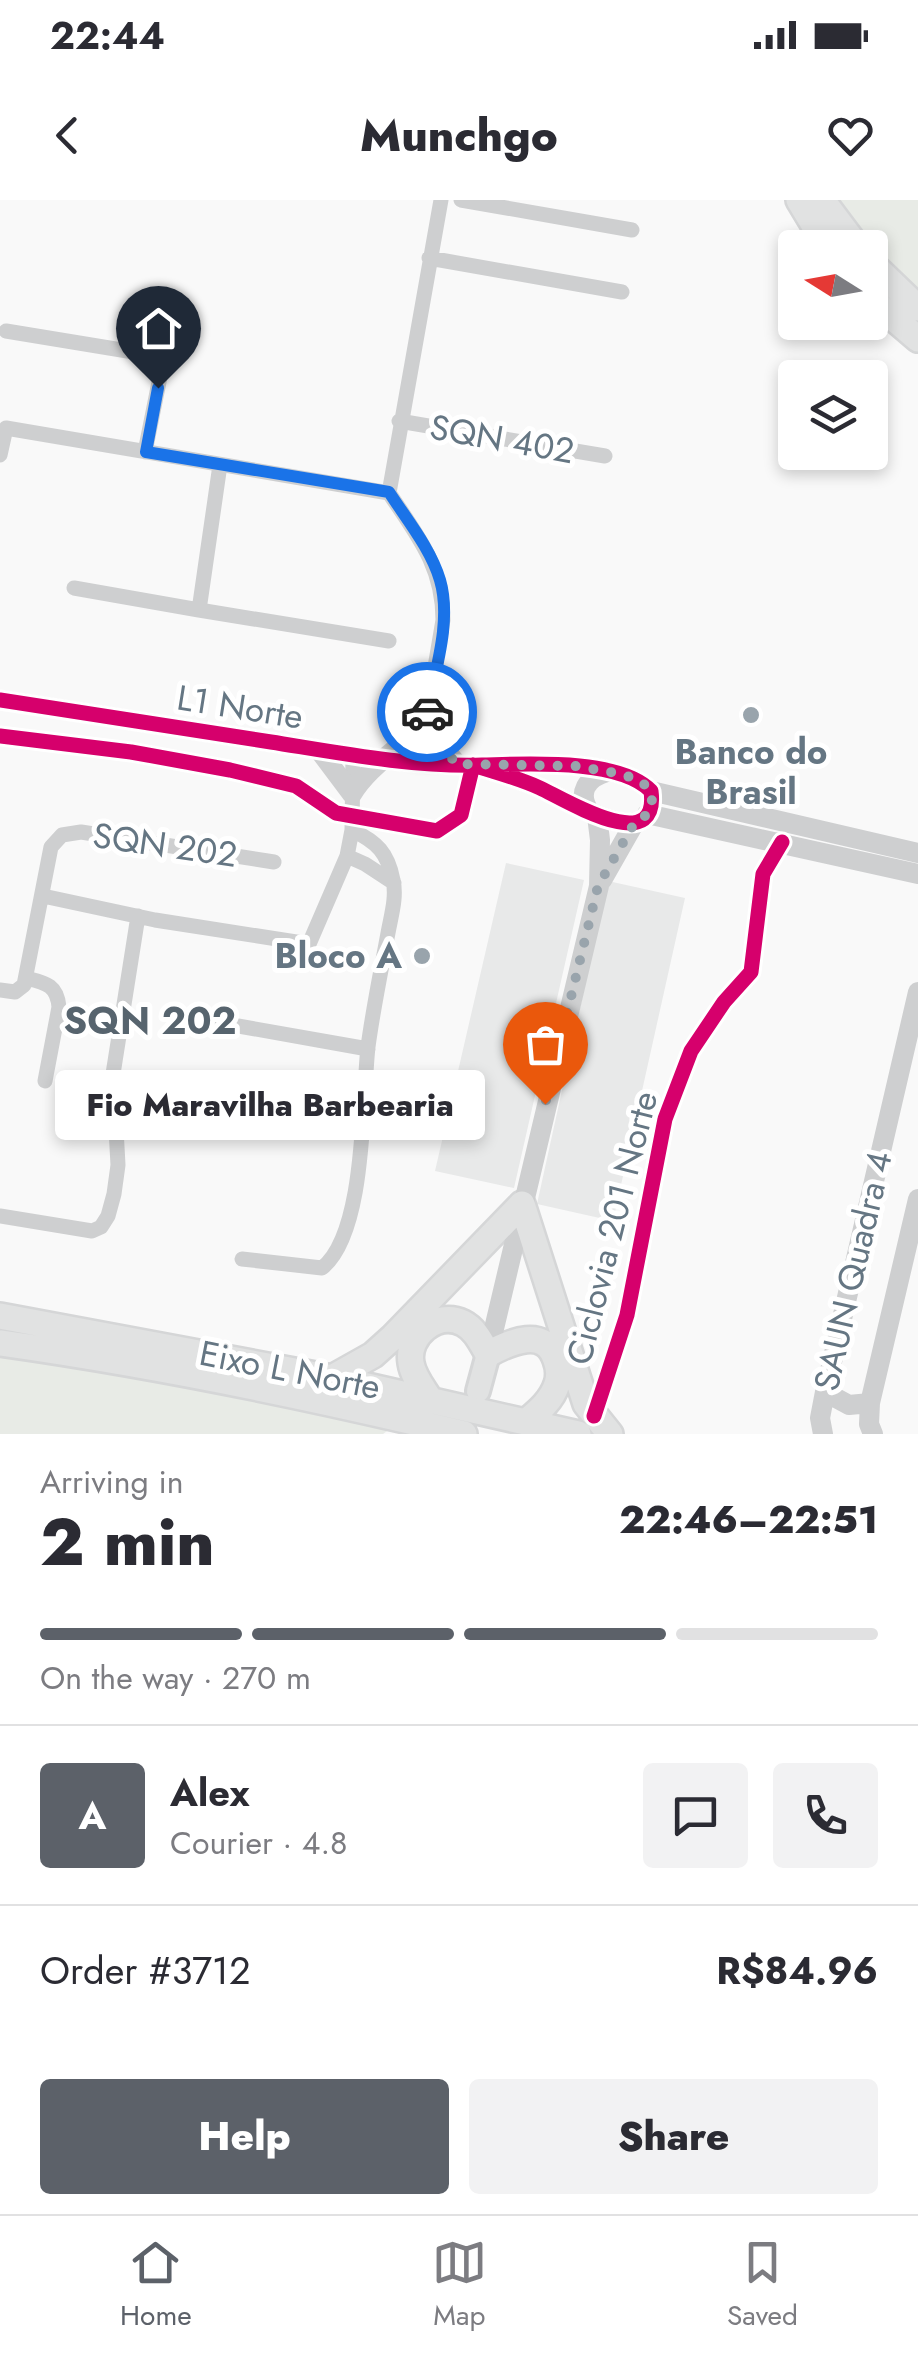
<!DOCTYPE html>
<meta charset="utf-8">
<style>
:root{--surface:#fff;--page:#f2f2f3;--text:#2b2b33;--muted:#7c7c81;--line:#e1e1e2;--accent:#5c6169}
body{margin:0;font-family:Jost,sans-serif;background:var(--page);color:var(--text);height:100vh;display:flex;flex-direction:column;font-size:38px;white-space:nowrap}
*{box-sizing:border-box;margin:0}
p{font-size:32px;color:var(--muted)}
.icon{flex:none;width:55px;height:55px;fill:none;stroke:currentColor;stroke-width:2;stroke-linecap:round;stroke-linejoin:round}
.map{position:relative;height:1234px;overflow:hidden}
.side{display:flex;flex-direction:column;background:var(--surface);flex:1}
.side>*{flex:none}
.needle{width:65px;rotate:281deg}
.fabs{position:absolute;left:778px;top:30px;display:grid;gap:20px}
.fabs a{display:grid;place-items:center;width:110px;height:110px;border-radius:10px;background:var(--surface);box-shadow:0 5px 15px #0003;font-size:50px}
.pin{position:absolute;display:grid;place-items:center;width:85px;height:85px;color:#fff;margin:-102px -42px;border-radius:50% 50% 50% 0;rotate:-45deg;box-shadow:0 0 10px #0007}
.pin .icon{rotate:45deg}
.courier{position:absolute;display:grid;place-items:center;width:100px;height:100px;margin:-50px;border:8px solid #1a73e8;border-radius:50%;background:#fff;color:#222;box-shadow:0 2px 12px #0007}
.bubble{position:absolute;height:70px;border-radius:10px;background:var(--surface);box-shadow:0 5px 15px #0003;font-size:32px;font-weight:800;line-height:70px;text-align:center}
.head em{font-style:normal;font-weight:800}
.head div{display:flex;flex-direction:column-reverse}
.head{display:flex;align-items:center;justify-content:space-between;height:170px;padding:0 40px}
h1{font-size:65px;font-weight:800;line-height:75px}
.bar{display:grid;grid-template-columns:repeat(4,1fr);gap:15px 10px;align-content:center;height:120px;padding:0 40px}
.bar i{height:12px;border-radius:8px;background:var(--line)}
.bar .active{background:var(--accent)}
.bar p{grid-column:span 4}
.line{display:flex;align-items:center;gap:25px;padding:0 40px;border-top:2px solid var(--line)}
.line div{flex:1}
.round{display:grid;place-items:center;flex:none;width:105px;height:105px;border-radius:10px;background:var(--page)}
.button{display:flex;gap:20px;margin-top:auto;padding:20px 40px}
.button a{flex:1;height:115px;border-radius:10px;background:var(--accent);color:#fff;font-size:40px;font-weight:800;line-height:115px;text-align:center}
.button a+a{background:var(--page);color:var(--text)}
.status{display:flex;justify-content:space-between;align-items:center;height:70px;padding:0 50px;background:var(--surface);direction:ltr}
.status svg{height:28px;fill:currentColor}
header{display:flex;justify-content:space-between;align-items:center;height:130px;padding:0 40px;background:var(--surface);font-size:45px;font-weight:800}
.dock{display:flex;justify-content:space-around;align-items:center;height:140px;border-top:2px solid var(--line);background:var(--surface);font-size:28px;color:var(--muted)}
.dock a{display:grid;justify-items:center;gap:5px}
.dock .active{color:var(--accent)}
.map>svg:first-child{display:block}
.built{fill:#e8e9e9}
.green{fill:#e8ebe6}
.lines{fill:none;stroke-linecap:round;stroke-linejoin:round}
.secondary-casing{stroke:#d5d6d7;stroke-width:28}
.primary-casing{stroke:#d5d6d7;stroke-width:30}
.minor{stroke:#cecfd0;stroke-width:15}
.tertiary{stroke:#cecfd0;stroke-width:20}
.secondary{stroke:#e1e2e2;stroke-width:22}
.primary{stroke:#e1e2e2;stroke-width:25}
.cycleway-casing{stroke:#fff;stroke-width:21}
.cycleway{stroke:#d6006c;stroke-width:15}
.done{stroke:#99a4ac;stroke-width:10;stroke-dasharray:0 18}
.route{stroke:#1a73e8;stroke-width:12}
.poi-dot{fill:#99a4ac;stroke:#fff;stroke-width:4}
.labels{text-anchor:middle;dominant-baseline:central;stroke-width:10;stroke-linejoin:round;paint-order:stroke}
.street-label{font-size:35px;fill:#657683;stroke:#fff}
.poi-label{font-size:35px;font-weight:bold;fill:#657683;stroke:#fff}
.neighbourhood-label{font-size:38px;font-weight:bold;fill:#57646e;stroke:#fff}
</style>
<div class="status"><b>22:44</b><svg viewBox="0 0 49 12"><path d="M0 12V9h3v3zM5 12V6h3v6zM10 12V3h3v9zM15 12V0h3v12zM26 1h20v11H26zM47 4h2v5h-2z"/></svg></div>
<header><svg class="icon" aria-label="back" viewBox="0 0 24 24"><path d="M15 5l-7 7 7 7"/></svg>Munchgo<svg class="icon" aria-label="heart" viewBox="0 0 24 24"><path d="M12 20l-8-8c-3-5 5-10 8-4 3-6 11-1 8 4z"/></svg></header>
<div class="map">
<svg width="918" height="1234" viewBox="0 0 918 1234">
<rect width="100%" height="100%" fill="#f9f9f9"/>
<path class="built" d="M506,663L584,680L514,988L435,971Z
M608,681L685,698L613,1021L537,1004Z"/>
<path class="green" d="M828,0H918V104L870,58V48Z
M0,1152L83,1164L390,1229L383,1234H0Z"/>
<g class="lines">
<defs>
<path id="secondary" d="M478,1191L488,1154"/>
<path id="primary" d="M799,0L828,48
M822,0L858,48
M870,62L918,108
M870,98L918,139
M0,1116L332,1178L578,1234
M0,1143C156,1165 311,1197 464,1234
M332,1178L373,1155L393,1137L522,1004L586,1204L610,1234
M429,1198C422,1187 413,1176 411,1163C406,1136 437,1110 463,1123C475,1129 481,1142 488,1154C510,1142 545,1126 556,1160C559,1168 560,1175 557,1184C552,1200 539,1211 527,1221"/>
</defs>
<use href="#secondary" class="secondary-casing"/>
<use href="#primary" class="primary-casing"/>
<path class="minor" d="M461,0L632,30
M429,58L622,92
M6,131L164,157L145,252
M164,157L169,121
M399,221L605,256
M0,255L6,228L389,293
M74,388L199,410L220,265
M199,410L389,441
M419,561L443,420C443,366 417,335 389,293L441,0
M347,656L365,664L394,683
M43,696L155,720L309,744L347,656L352,630L353,555
M26,778C46,783 57,785 59,807L45,881
M0,790L15,792L24,785L51,647L62,635L81,632L274,662
M216,822L368,849
M0,1016L92,1031L101,1027L108,1016L114,994L118,965L113,874L138,716
M242,1059L322,1068C366,1033 362,900 368,847C373,809 381,771 388,733C391,716 397,697 393,680C388,653 377,642 352,630"/>
<path class="tertiary" d="M0,500C90,514 180,528 271,542C340,553 412,567 482,565C526,564 619,558 651,591C660,659 564,599 540,588C518,578 495,572 473,565
M319,550L352,594C371,563 404,547 426,519L439,542L457,564
M651,591L918,653
M589,611C577,592 587,578 607,572
M647,614L918,674
M602,680L635,622
M488,1154L599,686L600,640L597,616
M825,1192L849,1205L870,1203
M823,1234L820,1218L825,1192L918,792
M873,1234L869,1224L870,1203L918,999"/>
<use href="#secondary" class="secondary"/>
<use href="#primary" class="primary"/>
<defs>
<path id="cycleway" d="M0,500C90,514 180,528 271,542C340,553 412,567 482,565C526,564 619,558 651,591C660,659 564,599 540,588C518,578 495,572 473,565
M0,536L131,552L230,570L296,586L336,613L437,631L461,615L473,565
M594,1216L627,1115L665,919L691,851L724,802L751,772L763,674L782,642"/>
</defs>
<use href="#cycleway" class="cycleway-casing"/>
<use href="#cycleway" class="cycleway"/>
</g>
<g class="lines">
<path class="done" d="M427,512C427,531 444,550 457,564L575,566L622,574L642,582L650,591L652,601L648,614L635,622L598,686L545,904"/>
<path class="route" d="M158,188L146,252L389,292C407,320 431,349 440,380C452,421 435,471 427,512"/>
</g>
<g class="poi-dot">
<circle cx="751" cy="515" r="10"/>
<circle cx="422" cy="756" r="10"/>
</g>
<g class="labels">
<g class="street-label">
<text transform="translate(502 239) rotate(10)">SQN 402</text>
<text transform="translate(240 507) rotate(9)">L1 Norte</text>
<text transform="translate(165 645) rotate(8)">SQN 202</text>
<text transform="translate(612 1028) rotate(-76)">Ciclovia 201 Norte</text>
<text transform="translate(853 1071) rotate(-77)">SAUN Quadra 4</text>
<text transform="translate(290 1170) rotate(11)">Eixo L Norte</text>
</g>
<g class="poi-label">
<text x="751" y="552">Banco do<tspan x="751" dy="40">Brasil</tspan></text>
<text x="402" y="756" text-anchor="end">Bloco A</text>
</g>
<g class="neighbourhood-label">
<text x="150" y="820">SQN 202</text>
</g>
</g>
</svg>
<div class="fabs">
<a><svg class="needle" viewBox="-14 -14 28 28"><path d="M0-13l5 13h-10z" fill="#e53935"/><path d="M0 13l5-13h-10z" fill="#7c7c81"/></svg></a>
<a><svg class="icon" aria-label="layers" viewBox="0 0 24 24"><path d="M12 4l9 5-9 5-9-5zM3 14l9 5 9-5"/></svg></a>
</div>
<div class="pin" style="left:545px;top:904px;background:#ea580c"><svg class="icon" aria-label="bag" viewBox="0 0 24 24"><path d="M5 8h14l-1 12H6zM9 8a3 3 0 0 1 6 0"/></svg></div>
<div class="pin" style="left:158px;top:188px;background:#1f2937"><svg class="icon" aria-label="home" viewBox="0 0 24 24"><path d="M3 11l9-7 9 7M6 9v11h12V9"/></svg></div>
<div class="courier" style="left:427px;top:512px"><svg class="icon" aria-label="car" viewBox="0 0 24 24"><path d="M5 17H2v-5l4-1 3-4h7l3 4 3 1v5h-3M9 17h6M6 11h13"/><circle cx="7" cy="17" r="2"/><circle cx="17" cy="17" r="2"/></svg></div>
<div class="bubble" style="left:55px;top:870px;width:430px">Fio Maravilha Barbearia</div>
</div>
<section class="side">
<div class="head"><div><h1>2 min</h1><p>Arriving in</p></div><em>22:46–22:51</em></div>
<div class="bar"><i class="active"></i><i class="active"></i><i class="active"></i><i></i><p>On the way · 270 m</p></div>
<div class="line" style="height:180px"><b class="round" style="background:var(--accent);color:#fff">A</b><div><b>Alex</b><p>Courier · 4.8</p></div><a class="round"><svg class="icon" aria-label="chat" viewBox="0 0 24 24"><path d="M4 5h16v11H9l-5 4z"/></svg></a><a class="round"><svg class="icon" aria-label="phone" viewBox="0 0 24 24"><path d="M5 4h4l2 5-3 2q2 4 5 5l2-3 5 2v4C11 20 4 13 5 4z"/></svg></a></div>
<div class="line" style="height:130px"><div>Order #3712</div><b>R$84.96</b></div>
<div class="button"><a>Help</a><a>Share</a></div>
</section>
<nav class="dock">
<a class="active"><svg class="icon" aria-label="home" viewBox="0 0 24 24"><path d="M3 11l9-7 9 7M6 9v11h12V9"/></svg>Home</a>
<a><svg class="icon" aria-label="map" viewBox="0 0 24 24"><path d="M3 6l6-2 6 2 6-2v14l-6 2-6-2-6 2zM9 4v14M15 6v14"/></svg>Map</a>
<a><svg class="icon" aria-label="saved" viewBox="0 0 24 24"><path d="M7 4h10v16l-5-4-5 4z"/></svg>Saved</a>
</nav>
